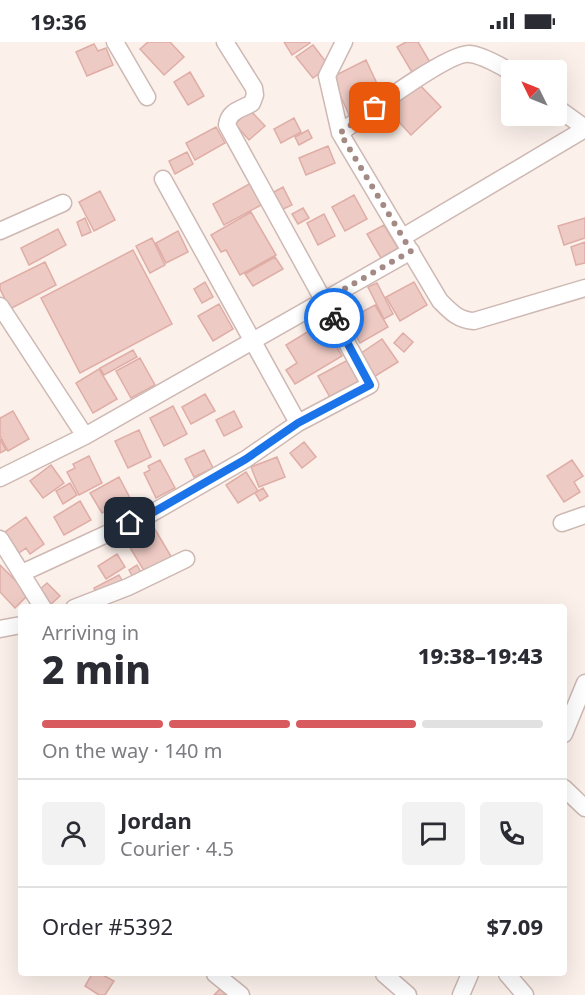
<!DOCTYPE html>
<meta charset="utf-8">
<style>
:root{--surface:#fff;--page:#f2f2f3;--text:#2b2b33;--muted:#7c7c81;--line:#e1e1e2;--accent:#d85b5f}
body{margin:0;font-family:"Noto Sans",sans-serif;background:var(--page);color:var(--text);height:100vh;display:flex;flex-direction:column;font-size:22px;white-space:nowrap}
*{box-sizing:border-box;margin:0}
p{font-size:20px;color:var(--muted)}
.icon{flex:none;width:33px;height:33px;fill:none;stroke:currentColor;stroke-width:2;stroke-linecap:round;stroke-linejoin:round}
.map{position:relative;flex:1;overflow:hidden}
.sheet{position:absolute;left:18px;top:562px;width:549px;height:372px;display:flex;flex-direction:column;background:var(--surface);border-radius:6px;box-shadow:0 6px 24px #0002}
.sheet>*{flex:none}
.needle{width:39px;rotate:313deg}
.controls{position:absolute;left:501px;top:18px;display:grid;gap:12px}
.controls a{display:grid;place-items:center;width:66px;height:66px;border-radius:6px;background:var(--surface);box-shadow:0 6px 24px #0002;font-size:30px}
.pin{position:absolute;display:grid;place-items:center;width:51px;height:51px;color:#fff;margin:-26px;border-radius:12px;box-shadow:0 3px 9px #0006}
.courier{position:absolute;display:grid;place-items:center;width:60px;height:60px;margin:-30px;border:4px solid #1a73e8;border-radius:50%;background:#fff;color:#222;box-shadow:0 2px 8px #0007}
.head em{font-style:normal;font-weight:800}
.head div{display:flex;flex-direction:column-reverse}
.head{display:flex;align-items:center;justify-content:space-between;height:102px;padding:0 24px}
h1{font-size:39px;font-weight:800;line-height:45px}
.bar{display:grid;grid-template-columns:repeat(4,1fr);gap:9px 6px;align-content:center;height:72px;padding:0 24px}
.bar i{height:8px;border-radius:4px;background:var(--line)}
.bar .on{background:var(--accent)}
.bar p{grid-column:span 4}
.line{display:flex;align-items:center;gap:15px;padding:0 24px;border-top:2px solid var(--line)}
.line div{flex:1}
.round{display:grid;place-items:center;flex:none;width:63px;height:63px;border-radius:6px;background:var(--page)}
.status{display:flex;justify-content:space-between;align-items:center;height:42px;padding:0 30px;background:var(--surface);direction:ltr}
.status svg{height:16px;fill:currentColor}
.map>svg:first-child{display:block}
.building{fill:#eecac4;stroke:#dfada6;stroke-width:1.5}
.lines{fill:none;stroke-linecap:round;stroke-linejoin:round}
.minor-casing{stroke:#ceb8b3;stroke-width:19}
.minor{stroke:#fff;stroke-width:16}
.done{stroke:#a38a85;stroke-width:6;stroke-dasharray:0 10.8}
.route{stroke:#1a73e8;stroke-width:8}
</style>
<div class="status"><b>19:36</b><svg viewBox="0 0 49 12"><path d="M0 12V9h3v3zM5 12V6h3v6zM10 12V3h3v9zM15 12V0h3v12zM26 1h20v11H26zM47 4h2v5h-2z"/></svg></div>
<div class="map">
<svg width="585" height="953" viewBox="0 0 585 953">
<rect width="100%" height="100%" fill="#fbf0ea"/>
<path class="building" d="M148,0H170L184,15L164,33L140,7Z
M284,0H309L310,1L292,13Z
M406,0H418L431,22L413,32L397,5Z
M94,2L98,9L106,6L113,23L87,34L76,10Z
M313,3L329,24L313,36L296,15Z
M366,18L385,59L350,75L332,35Z
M190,30L204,54L188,63L174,40Z
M417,40L441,65L411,93L387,67Z
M250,68L265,84L249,98L235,82Z
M294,76L301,90L281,101L274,87Z
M216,85L225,101L195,118L186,101Z
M308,88L312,96L299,103L295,95Z
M328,104L335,121L306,133L299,116Z
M187,110L193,122L175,132L169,119Z
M251,141L263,162L224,183L213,162Z
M283,145L292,163L281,168L272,151Z
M100,149L115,178L94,189L79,160Z
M354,153L367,177L345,189L332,165Z
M303,166L309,176L298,182L292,172Z
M251,170L276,213L240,233L226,208L221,210L211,193Z
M324,172L335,194L318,203L307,181Z
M85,176L91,190L82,194L77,180Z
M585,176V196L564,203L558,184Z
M384,183L398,206L381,216L367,192Z
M58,187L66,203L29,223L21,206Z
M178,189L188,210L166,221L156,201Z
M152,196L165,223L150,231L136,204Z
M585,200V221L576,223L571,205Z
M133,208L172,282L80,331L41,256Z
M275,215L283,227L253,244L245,232Z
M45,220L56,243L10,267L0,247V242Z
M205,240L213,255L202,261L194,247Z
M414,240L427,263L400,279L386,255Z
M377,241L393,272L384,277L368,245Z
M345,258L354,274L340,281L332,265Z
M219,262L233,287L213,299L198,274Z
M375,263L388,285L360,301L347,278Z
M322,281L342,314L295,342L286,328L297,321L286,303Z
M403,291L413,300L404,310L394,301Z
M382,297L398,320L372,336L357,314Z
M133,308L137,315L104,333L100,326Z
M140,316L155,343L131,356L116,329Z
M348,318L360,340L331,357L318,334Z
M99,327L117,357L93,371L76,341Z
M205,352L215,369L191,382L182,365Z
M173,364L187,392L164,404L150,376Z
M13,369L29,397L8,409L0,394V376Z
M234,369L242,385L224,394L216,378Z
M139,388L151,415L128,426L115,399Z
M0,397L6,408L0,411Z
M304,400L316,415L302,426L290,411Z
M204,408L213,426L194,435L185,417Z
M89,414L102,441L79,453L67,430L75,426L73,422Z
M277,415L285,435L259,445L251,425Z
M160,418L175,446L156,456L144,431L150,428L148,424Z
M572,418L583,434L574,440L580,450L564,460L547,434Z
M51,423L64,441L43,456L30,439Z
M246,430L258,449L238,461L226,443Z
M119,435L130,456L102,471L90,451Z
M70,441L77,453L63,462L56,449Z
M263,446L268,454L260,459L255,451Z
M80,459L91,478L64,493L54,475Z
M26,475L44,502L30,512L26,506L19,511L5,490Z
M150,479L172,516L146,532L123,494Z
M117,512L125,525L106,537L98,524Z
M0,523L29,552L15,566L0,550Z
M137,523L143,534L135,539L129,528Z
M119,533L124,542L98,555L94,546Z
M47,541L60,554L49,564L36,551Z
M92,932H101L114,939L105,953H99L85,944Z
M220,947L226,953H214Z"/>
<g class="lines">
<defs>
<path id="minor" d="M115,0L147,55
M225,0L254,46L255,53L252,61C241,68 229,68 227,83L370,343L298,381
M344,0L327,34L340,91L440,259C451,270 458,278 474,279L585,246
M556,65L585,86
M340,91C361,76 449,9 470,12C481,13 502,24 512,31
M0,189L63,161
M403,195L585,87
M0,264L85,394
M0,436L85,394L411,209
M562,481L585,473
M0,497L43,566
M22,531L152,471L246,417L298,381L163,137
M74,566L128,545L186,517
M0,587L21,583
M564,692L585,641
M564,746L585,766
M215,932L241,953
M384,932L408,953
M507,932L525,953
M461,953L470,932"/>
</defs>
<use href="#minor" class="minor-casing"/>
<use href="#minor" class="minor"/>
</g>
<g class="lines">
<path class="done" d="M334,276L325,258L411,209L340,91L375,66"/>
<path class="route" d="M130,481L152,471L246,417L298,381L370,343L334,276"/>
</g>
</svg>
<div class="controls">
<a><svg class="needle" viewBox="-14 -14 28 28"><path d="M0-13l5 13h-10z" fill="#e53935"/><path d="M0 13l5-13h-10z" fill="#7c7c81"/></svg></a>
</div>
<div class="pin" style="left:375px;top:66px;background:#ea580c"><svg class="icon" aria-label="bag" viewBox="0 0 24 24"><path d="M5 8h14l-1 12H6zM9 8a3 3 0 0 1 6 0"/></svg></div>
<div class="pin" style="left:130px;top:481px;background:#1f2937"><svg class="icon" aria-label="home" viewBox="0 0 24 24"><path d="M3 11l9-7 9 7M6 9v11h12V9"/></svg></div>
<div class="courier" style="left:334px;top:276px"><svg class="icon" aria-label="bike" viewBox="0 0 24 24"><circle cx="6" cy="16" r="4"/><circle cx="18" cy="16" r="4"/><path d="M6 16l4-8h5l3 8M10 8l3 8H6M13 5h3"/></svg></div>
<section class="sheet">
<div class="head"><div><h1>2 min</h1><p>Arriving in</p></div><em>19:38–19:43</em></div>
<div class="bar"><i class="on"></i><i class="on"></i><i class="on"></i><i></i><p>On the way · 140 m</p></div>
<div class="line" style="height:108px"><a class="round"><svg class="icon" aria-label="person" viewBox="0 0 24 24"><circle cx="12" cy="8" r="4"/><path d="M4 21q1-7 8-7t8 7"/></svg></a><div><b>Jordan</b><p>Courier · 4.5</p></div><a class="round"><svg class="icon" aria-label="chat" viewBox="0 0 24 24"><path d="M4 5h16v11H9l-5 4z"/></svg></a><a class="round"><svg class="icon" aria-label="phone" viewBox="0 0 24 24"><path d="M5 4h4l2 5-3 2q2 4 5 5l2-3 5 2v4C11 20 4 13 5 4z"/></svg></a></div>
<div class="line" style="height:78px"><div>Order #5392</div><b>$7.09</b></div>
</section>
</div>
